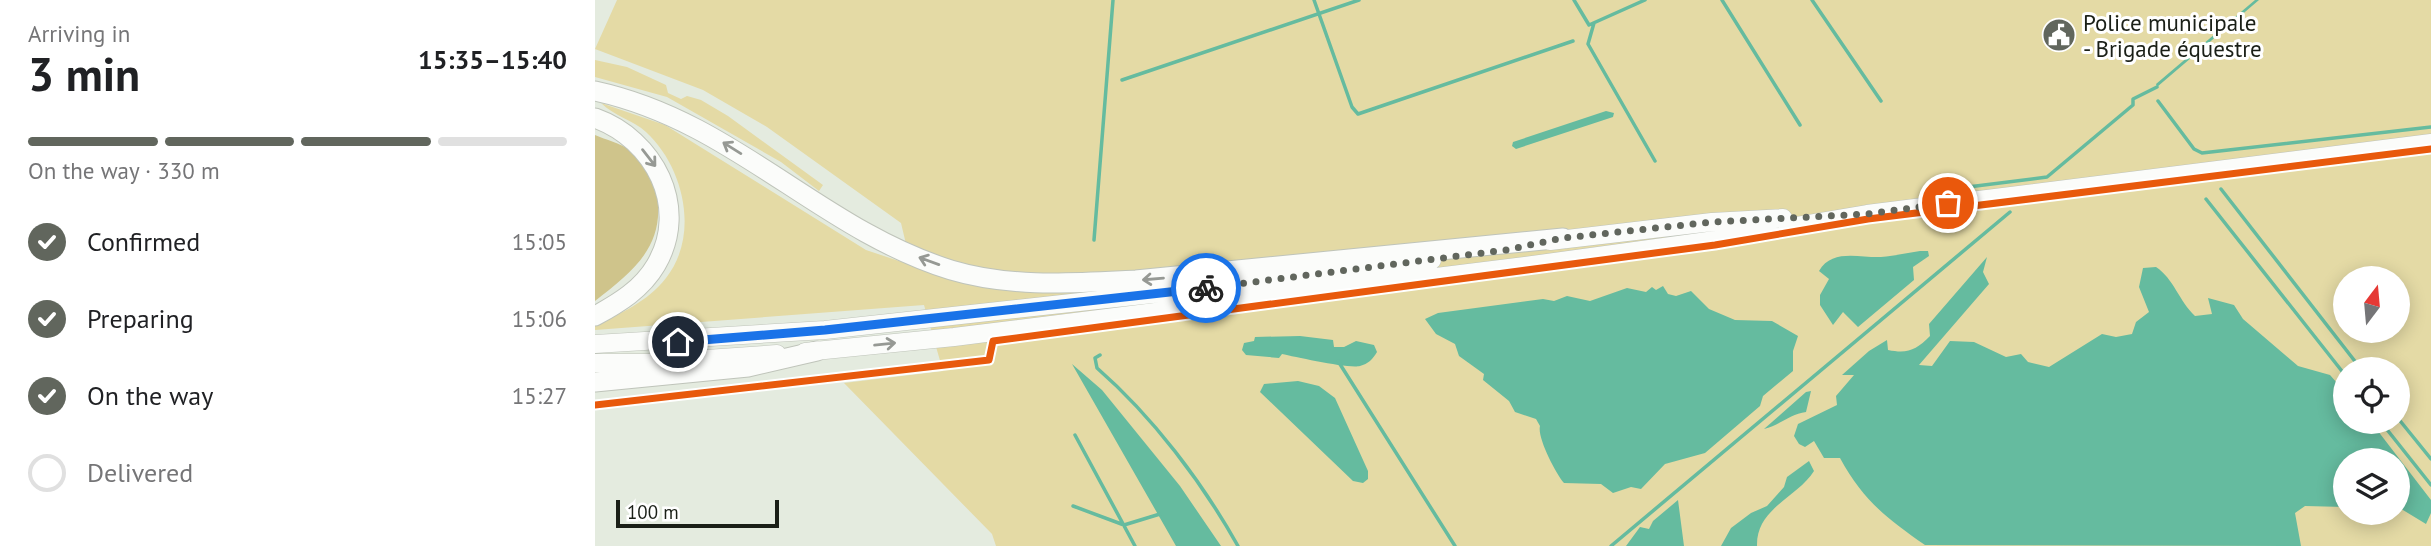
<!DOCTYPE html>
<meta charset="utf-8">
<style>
:root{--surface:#fff;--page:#f2f2f2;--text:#202124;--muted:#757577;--line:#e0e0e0;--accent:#61665d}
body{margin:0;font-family:"PT Sans",sans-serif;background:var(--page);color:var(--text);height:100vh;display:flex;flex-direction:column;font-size:26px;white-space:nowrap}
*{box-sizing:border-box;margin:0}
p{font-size:23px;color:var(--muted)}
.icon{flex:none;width:38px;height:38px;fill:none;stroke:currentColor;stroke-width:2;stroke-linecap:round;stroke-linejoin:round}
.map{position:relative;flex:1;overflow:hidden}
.side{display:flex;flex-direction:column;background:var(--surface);width:595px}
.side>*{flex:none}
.needle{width:46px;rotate:16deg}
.buttons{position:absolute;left:1738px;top:266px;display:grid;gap:14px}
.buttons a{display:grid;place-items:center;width:77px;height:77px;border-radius:50%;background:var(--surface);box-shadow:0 4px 18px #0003;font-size:35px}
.scale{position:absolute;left:21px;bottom:18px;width:163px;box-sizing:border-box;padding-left:7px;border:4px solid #1a1f17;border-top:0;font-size:19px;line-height:24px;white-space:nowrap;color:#1a1f17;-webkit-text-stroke:5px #fff;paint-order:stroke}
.pin{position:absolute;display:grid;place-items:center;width:60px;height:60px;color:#fff;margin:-30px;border:4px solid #fff;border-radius:50%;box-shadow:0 2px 7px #0007}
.courier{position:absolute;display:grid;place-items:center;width:70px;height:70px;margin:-35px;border:5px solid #1a73e8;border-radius:50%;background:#fff;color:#222;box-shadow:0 2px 9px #0007}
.head em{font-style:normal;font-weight:700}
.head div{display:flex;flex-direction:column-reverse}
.head{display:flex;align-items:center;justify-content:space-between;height:119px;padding:0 28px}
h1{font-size:46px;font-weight:700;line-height:52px}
.bar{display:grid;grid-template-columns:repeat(4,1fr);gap:10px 7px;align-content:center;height:84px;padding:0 28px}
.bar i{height:9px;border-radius:5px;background:var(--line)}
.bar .current{background:var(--accent)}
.bar p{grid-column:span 4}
ol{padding:0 28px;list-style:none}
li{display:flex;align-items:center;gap:21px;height:77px}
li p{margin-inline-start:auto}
li .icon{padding:7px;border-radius:50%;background:var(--accent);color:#fff;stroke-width:4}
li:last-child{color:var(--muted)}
li i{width:38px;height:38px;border:4px solid var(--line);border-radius:50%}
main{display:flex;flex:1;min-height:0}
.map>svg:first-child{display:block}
.green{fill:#e4daa5;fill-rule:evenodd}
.forest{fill:#cfc48b}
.water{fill:#65bb9f}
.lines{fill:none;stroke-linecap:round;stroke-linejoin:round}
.stream{stroke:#65bb9f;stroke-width:3.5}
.major-casing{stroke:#bfc4ba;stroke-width:19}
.highway-casing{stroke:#bfc4ba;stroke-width:21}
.major{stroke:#fbfcfa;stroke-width:18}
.highway{stroke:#fbfcfa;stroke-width:19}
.cycleway-casing{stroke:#fff;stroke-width:11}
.cycleway{stroke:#e8590c;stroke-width:7}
.oneway{stroke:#969994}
.done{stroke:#61665d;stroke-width:7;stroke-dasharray:0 12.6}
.route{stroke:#1a73e8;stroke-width:9}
.labels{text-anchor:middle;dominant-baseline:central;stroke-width:6;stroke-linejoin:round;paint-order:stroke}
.poi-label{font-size:23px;fill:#1a1f17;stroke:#fff;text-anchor:start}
</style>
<main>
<section class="side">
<div class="head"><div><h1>3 min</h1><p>Arriving in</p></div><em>15:35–15:40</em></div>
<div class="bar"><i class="current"></i><i class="current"></i><i class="current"></i><i></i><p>On the way · 330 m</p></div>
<ol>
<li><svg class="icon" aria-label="check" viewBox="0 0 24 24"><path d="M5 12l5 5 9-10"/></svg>Confirmed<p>15:05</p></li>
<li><svg class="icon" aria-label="check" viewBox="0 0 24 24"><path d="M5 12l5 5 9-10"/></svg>Preparing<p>15:06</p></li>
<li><svg class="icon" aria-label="check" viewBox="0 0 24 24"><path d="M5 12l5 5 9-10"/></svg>On the way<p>15:27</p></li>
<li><i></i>Delivered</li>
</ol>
</section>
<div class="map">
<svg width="1836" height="546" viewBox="0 0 1836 546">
<rect width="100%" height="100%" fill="#e4ebdf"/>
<path class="green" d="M22,0H1836V546H401L397,534L249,383L348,371L329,305L0,330V325C26,314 53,301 71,278C105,235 89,167 51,132C38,120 19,116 6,103L70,125L271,250L316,265L306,223L172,127L108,90L0,49ZM1750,278H1802V331H1750ZM1750,369H1802V422H1750ZM1750,460H1802V513H1750Z
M0,60L32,67L71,85L73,93L86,99L92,96L106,100L133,116L228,185L224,191L186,162L72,97L0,77Z"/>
<path class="forest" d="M0,135C11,140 25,143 35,150C49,160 59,179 62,196C70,247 37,272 0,301Z"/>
<path class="water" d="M1660,0H1664L1562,87L1561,84Z
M1011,111L1019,113L1018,117L921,149L917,146L918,142Z
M1325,251H1333L1334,256L1318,267L1319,280L1263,327L1248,312L1238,325L1225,305V295L1234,279L1224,271C1237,248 1265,258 1286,257C1299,256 1312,253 1325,251Z
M1392,257L1388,272L1394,284L1324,365L1337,366L1355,341L1379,342L1411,357L1426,354L1433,362L1454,367L1507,334L1521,337L1537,334L1541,322L1554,312L1544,287L1548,268L1561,267C1579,279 1584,301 1600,316L1617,314L1613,298L1639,305L1648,319L1703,366L1735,375L1750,392V422H1776L1836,500V513L1831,524L1803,507L1802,460H1750V507L1710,506L1700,513L1706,546L1330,545C1291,518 1268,500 1245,458H1229L1219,441L1210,447L1204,444L1199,436L1203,424L1242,405L1241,396L1259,375H1247L1274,351L1292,340L1293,350C1313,354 1321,350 1335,336L1334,324Z
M1068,286L1073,294L1081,296L1096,291L1114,309L1140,320L1177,321L1203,336L1198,351V371L1168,396L1165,406L1110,453L1070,464L1046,489L1036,487L1018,493L1006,484L969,483C960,472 942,437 945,426L941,419L920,412L914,401L888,380L889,374L864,356L860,344L841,334L830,319L843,313L948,299L959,301L972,296L995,301L1032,288L1051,292L1057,287L1061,290Z
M705,336L738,340L739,347H749L761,341L779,345L782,352C778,359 773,364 765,366C754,369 701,357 687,354L684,358L651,355L647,350L649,343L659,341L660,337Z
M477,364L507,390L585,486L626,546H581Z
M703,381L724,386L740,398L773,471V479L768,483L758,481L665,392L669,384Z
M1216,391L1211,412C1195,414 1185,425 1169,429L1211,392Z
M1214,461L1219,471C1202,498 1161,508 1162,546H1126L1136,528L1156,513L1172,506L1189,487L1192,477Z
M1083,500L1089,546H1031L1045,527L1054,529L1058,521Z"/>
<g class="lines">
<path class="stream" d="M719,0L757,107L763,114L978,41
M979,0L994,25L1050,0
M1127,0L1205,125
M1217,0L1286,101
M999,23L993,44L1060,161
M527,80L764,0
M1563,101L1599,149L1607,153L1836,127
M1365,188L1452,177L1538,105V99L1562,87
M1626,189L1766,369
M1611,199L1750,375
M499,240L518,0
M505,355L500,358L502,368C558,417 607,482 643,546
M743,361L860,546
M1802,417L1836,459
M1786,422L1836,485
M480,435L540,546
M478,506L529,525L565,514
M1016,546L1415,212"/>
<defs>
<path id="major" d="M955,241L1117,222L1188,218
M0,344L230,330L667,282L837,260
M210,352L359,337L945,264L1120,240L1272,214L1836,143
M0,363H54L182,354"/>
<path id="highway" d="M0,91C139,121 224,229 356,270C416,288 479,283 541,280L968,238
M0,118C59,139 95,207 61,265C47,289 24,303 0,316
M0,382L153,367L222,351"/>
</defs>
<use href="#major" class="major-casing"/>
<use href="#highway" class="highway-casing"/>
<use href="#major" class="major"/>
<use href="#highway" class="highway"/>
<defs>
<path id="cycleway" d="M0,405L394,360L398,341L1120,245L1273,219L1836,149"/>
</defs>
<use href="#cycleway" class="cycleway-casing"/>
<use href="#cycleway" class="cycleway"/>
</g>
<defs><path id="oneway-shaft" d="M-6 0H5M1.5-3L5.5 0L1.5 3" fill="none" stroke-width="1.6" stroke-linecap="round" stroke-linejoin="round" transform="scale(1.75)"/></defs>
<g class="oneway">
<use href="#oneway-shaft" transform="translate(137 148) rotate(-148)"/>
<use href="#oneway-shaft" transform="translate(54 158) rotate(52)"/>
<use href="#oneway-shaft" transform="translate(334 261) rotate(-160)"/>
<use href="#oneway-shaft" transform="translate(558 279) rotate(175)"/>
<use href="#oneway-shaft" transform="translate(290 344) rotate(-6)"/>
</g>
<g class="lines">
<path class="done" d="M611,288L911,250L968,238L1117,222L1272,214L1353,203"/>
<path class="route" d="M83,342L230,330L611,288"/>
</g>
<defs>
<symbol id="civic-disc" viewBox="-11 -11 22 22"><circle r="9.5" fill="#61665d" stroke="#fff"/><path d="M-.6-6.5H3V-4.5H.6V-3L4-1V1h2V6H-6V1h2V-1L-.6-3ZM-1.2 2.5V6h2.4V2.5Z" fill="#fff"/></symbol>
</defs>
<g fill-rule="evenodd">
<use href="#civic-disc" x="1445" y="16" width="38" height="38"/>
</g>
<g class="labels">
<g class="poi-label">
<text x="1488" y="22">Police municipale<tspan x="1488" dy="26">- Brigade équestre</tspan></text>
</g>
</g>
</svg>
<div class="buttons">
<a><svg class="needle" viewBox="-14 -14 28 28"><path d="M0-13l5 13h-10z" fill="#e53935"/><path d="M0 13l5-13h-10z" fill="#757577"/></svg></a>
<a><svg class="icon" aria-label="locate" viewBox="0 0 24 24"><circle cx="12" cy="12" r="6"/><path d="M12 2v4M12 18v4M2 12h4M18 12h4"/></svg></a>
<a><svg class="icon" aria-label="layers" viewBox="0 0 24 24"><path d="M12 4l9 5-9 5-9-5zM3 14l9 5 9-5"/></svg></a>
</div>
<div class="scale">100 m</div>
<div class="pin" style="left:1353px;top:203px;background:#ea580c"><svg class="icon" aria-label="bag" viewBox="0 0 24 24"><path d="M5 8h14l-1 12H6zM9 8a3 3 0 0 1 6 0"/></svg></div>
<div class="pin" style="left:83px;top:342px;background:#1f2937"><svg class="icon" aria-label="home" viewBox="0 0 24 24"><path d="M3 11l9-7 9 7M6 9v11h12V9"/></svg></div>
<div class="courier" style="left:611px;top:288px"><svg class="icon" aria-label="bike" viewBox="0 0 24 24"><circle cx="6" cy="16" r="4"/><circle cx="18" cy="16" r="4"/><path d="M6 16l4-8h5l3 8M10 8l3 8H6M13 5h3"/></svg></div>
</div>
</main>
